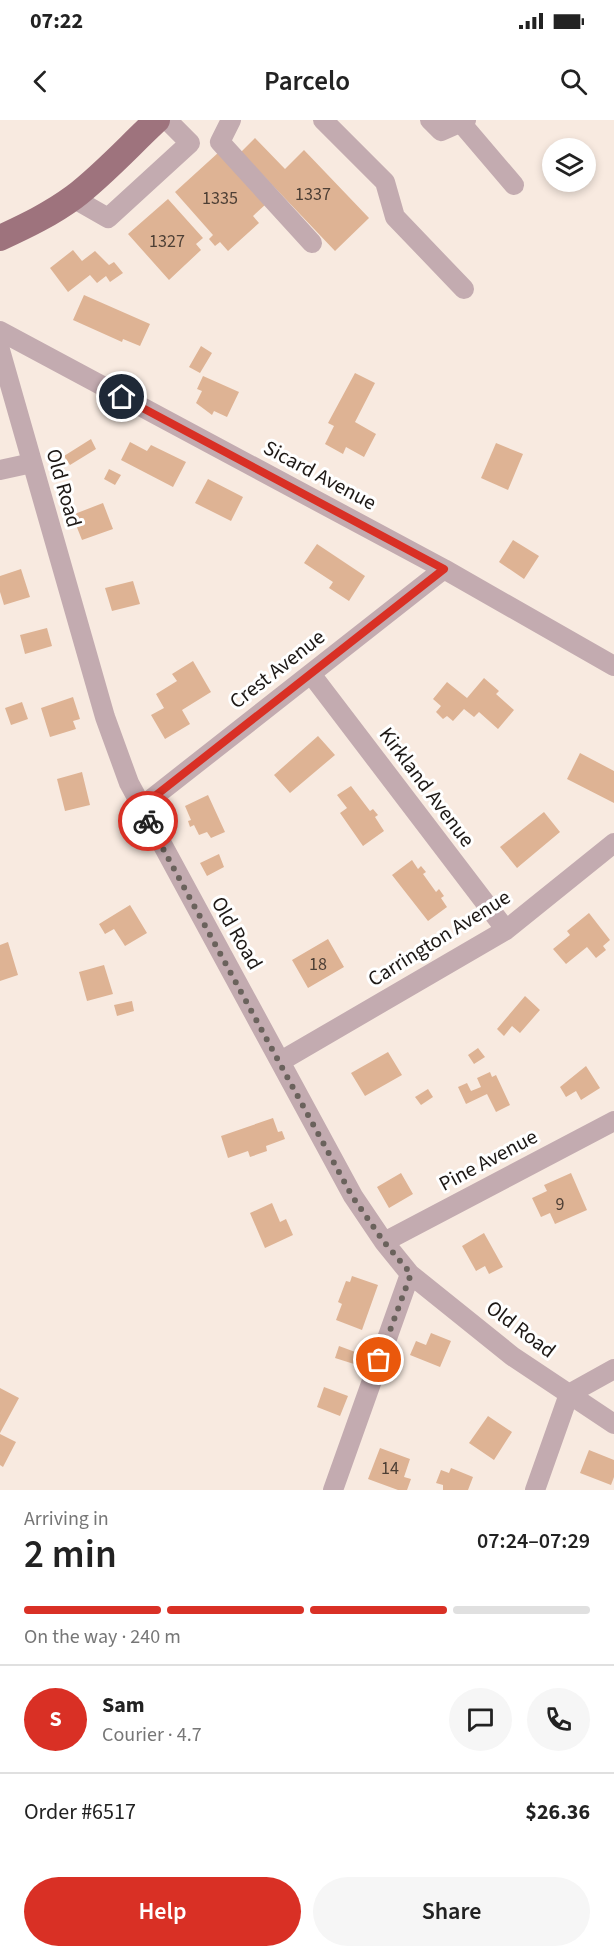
<!DOCTYPE html>
<meta charset="utf-8">
<style>
:root{--surface:#fff;--page:#f6f6f6;--text:#222;--muted:#767676;--line:#e0e0e0;--accent:#d93025}
body{margin:0;font-family:"Source Sans 3",sans-serif;background:var(--page);color:var(--text);height:100vh;display:flex;flex-direction:column;font-size:22px;white-space:nowrap}
*{box-sizing:border-box;margin:0}
p{font-size:20px;color:var(--muted)}
.icon{flex:none;width:33px;height:33px;fill:none;stroke:currentColor;stroke-width:2;stroke-linecap:round;stroke-linejoin:round}
.map{position:relative;height:1370px;overflow:hidden}
.drawer{display:flex;flex-direction:column;background:var(--surface);flex:1}
.drawer>*{flex:none}
.controls{position:absolute;left:542px;top:18px;display:grid;gap:12px}
.controls a{display:grid;place-items:center;width:54px;height:54px;border-radius:50%;background:var(--surface);box-shadow:0 3px 9px #0003;font-size:30px}
.pin{position:absolute;display:grid;place-items:center;width:51px;height:51px;color:#fff;margin:-26px;border:3px solid #fff;border-radius:50%;box-shadow:0 2px 6px #0007}
.courier{position:absolute;display:grid;place-items:center;width:60px;height:60px;margin:-30px;border:4px solid #d93025;border-radius:50%;background:#fff;color:#222;box-shadow:0 2px 8px #0007}
.headline em{font-style:normal;font-weight:600}
.headline div{display:flex;flex-direction:column-reverse}
.headline{display:flex;align-items:center;justify-content:space-between;height:102px;padding:0 24px}
h1{font-size:39px;font-weight:600;line-height:45px}
.bar{display:grid;grid-template-columns:repeat(4,1fr);gap:9px 6px;align-content:center;height:72px;padding:0 24px}
.bar i{height:8px;border-radius:4px;background:var(--line)}
.bar .active{background:var(--accent)}
.bar p{grid-column:span 4}
.line{display:flex;align-items:center;gap:15px;padding:0 24px;border-top:2px solid var(--line)}
.line div{flex:1}
.round{display:grid;place-items:center;flex:none;width:63px;height:63px;border-radius:32px;background:var(--page)}
.action{display:flex;gap:12px;margin-top:auto;padding:12px 24px}
.action a{flex:1;height:69px;border-radius:36px;background:var(--accent);color:#fff;font-size:24px;font-weight:600;line-height:69px;text-align:center}
.action a+a{background:var(--page);color:var(--text)}
.status{display:flex;justify-content:space-between;align-items:center;height:42px;padding:0 30px;background:var(--surface);direction:ltr}
.status svg{height:16px;fill:currentColor}
header{display:flex;justify-content:space-between;align-items:center;height:78px;padding:0 24px;background:var(--surface);font-size:27px;font-weight:600}
.map>svg:first-child{display:block}
.building{fill:#deb394}
.lines{fill:none;stroke-linecap:round;stroke-linejoin:round}
.minor{stroke:#c3abb0;stroke-width:20}
.major{stroke:#9e737d;stroke-width:26}
.done{stroke:#6a625c;stroke-width:6;stroke-dasharray:0 10.8}
.route{stroke:#d93025;stroke-width:8}
.labels{text-anchor:middle;dominant-baseline:central;stroke-width:6;stroke-linejoin:round;paint-order:stroke}
.number-label{font-size:18px;fill:#4d3f35}
.street-label{font-size:21px;fill:#1d1815;stroke:#fff}
</style>
<div class="status"><b>07:22</b><svg viewBox="0 0 49 12"><path d="M0 12V9h3v3zM5 12V6h3v6zM10 12V3h3v9zM15 12V0h3v12zM26 1h20v11H26zM47 4h2v5h-2z"/></svg></div>
<header><svg class="icon" aria-label="back" viewBox="0 0 24 24"><path d="M15 5l-7 7 7 7"/></svg>Parcelo<svg class="icon" aria-label="search" viewBox="0 0 24 24"><circle cx="10" cy="10" r="6"/><path d="M15 15l6 6"/></svg></header>
<div class="map">
<svg width="614" height="1370" viewBox="0 0 614 1370">
<rect width="100%" height="100%" fill="#f8eae0"/>
<path class="building" d="M255,18L285,49L304,30L369,98L335,131L241,32Z
M219,32L266,84L253,96L259,103L228,131L220,122L215,126L209,119L213,115L175,72Z
M168,79L203,118L196,124L201,130L169,160L128,114Z
M73,130L82,141L95,131L109,145L114,142L123,153L110,162L106,156L97,163L90,155L68,172L50,148Z
M84,175L150,204L140,226L123,219L122,222L73,200Z
M201,226L212,233L200,253L189,247Z
M355,253L375,263L355,302L376,314L364,337L346,327L343,334L325,324L334,306L328,303Z
M203,256L239,272L227,297L214,291L212,295L196,283L202,271L197,269Z
M91,319L96,329L70,345L64,336Z
M130,322L147,331L151,325L186,342L173,367L121,340Z
M496,323L523,334L508,370L481,358Z
M109,349L121,355L115,365L104,359Z
M208,359L243,377L231,401L195,383Z
M103,383L113,409L82,420L72,395Z
M513,420L539,436L524,459L499,442Z
M317,424L365,456L349,481L329,468L333,462L304,443Z
M21,449L30,477L4,485L0,472V456Z
M133,461L140,484L112,491L105,468Z
M47,508L52,526L25,534L20,515Z
M193,541L211,572L182,590L190,604L165,619L151,595L164,588L156,574L177,561L172,554Z
M484,558L499,571L496,574L514,590L498,609L479,592L474,597L464,589L453,601L447,596L443,599L436,592L441,586L433,579L447,562L467,578Z
M73,577L80,599L73,601L76,609L50,617L41,588Z
M22,582L28,599L11,605L5,588Z
M318,616L335,635L290,673L274,655Z
M580,633L614,651V683L567,659Z
M82,652L90,685L65,691L57,659Z
M351,666L370,691L373,689L378,695L375,697L384,711L363,726L340,693L347,688L337,675Z
M208,675L225,712L211,718L207,712L199,715L194,705L190,707L188,701L191,700L185,686Z
M544,692L560,712L517,748L500,727Z
M219,734L224,747L207,756L200,743Z
M412,740L418,749L421,746L426,752L423,754L436,772L439,769L444,776L441,778L447,787L428,801L392,755Z
M130,785L147,813L125,826L114,809L105,814L99,804Z
M589,793L610,820L603,826L606,830L596,838L587,827L566,844L553,829L570,815L567,811Z
M328,819L344,847L308,868L292,840Z
M8,822L18,855L0,861V825Z
M104,845L113,874L87,881L79,852Z
M525,876L540,890L520,913L512,906L504,916L497,909Z
M132,881L134,891L117,896L114,885Z
M478,928L485,937L474,944L468,935Z
M388,932L402,955L365,976L351,953Z
M586,946L600,968L581,980L576,971L566,977L560,967Z
M490,952L492,957L496,955L510,985L496,992L487,974L466,984L458,967L467,963L471,971L481,967L477,958Z
M428,969L433,977L421,985L415,977Z
M273,998L278,1012L282,1011L285,1019L266,1026L267,1031L250,1037L248,1031L228,1038L221,1016Z
M401,1053L413,1074L389,1088L377,1067Z
M571,1053L587,1090L555,1104L550,1093L541,1097L532,1078L547,1071L544,1065Z
M272,1083L280,1102L286,1099L293,1115L265,1128L250,1093Z
M484,1113L503,1147L489,1154L485,1146L476,1151L462,1126Z
M352,1156L378,1165L362,1210L336,1200L342,1184L338,1182L346,1161L350,1162Z
M431,1213L451,1221L440,1247L410,1235L416,1221L426,1225Z
M339,1226L358,1233L354,1244L335,1238Z
M324,1267L348,1276L340,1296L317,1287Z
M0,1268L19,1278L0,1313Z
M488,1296L512,1312L494,1340L469,1323Z
M0,1314L16,1322L3,1347L0,1345Z
M380,1328L410,1339L404,1357L411,1359L407,1370H398L368,1359Z
M589,1330L614,1340V1357L611,1365L580,1353Z
M451,1348L473,1357L468,1370H443V1365L436,1363L441,1350L449,1353Z"/>
<g class="lines">
<path class="minor" d="M231,0L220,22L312,123
M323,0L385,62L395,97L464,169
M430,0L441,11L466,0
M462,4L514,65
M73,78L108,98L190,23L167,0
M0,211L444,449L614,546
M0,230L105,597L129,663L353,1076L384,1122L410,1154L512,1236L614,1304
M0,350L32,343
M311,554L506,810
M141,687L444,449
M281,941L506,810L614,723
M384,1122L614,1001
M333,1370L410,1154
M535,1370L569,1274L614,1249"/>
<path class="major" d="M0,118C26,106 51,94 74,77C104,54 129,26 157,0"/>
</g>
<g class="lines">
<path class="done" d="M148,701L352,1076L384,1122L411,1154L379,1240"/>
<path class="route" d="M122,277L444,449L141,687L148,701"/>
</g>
<g class="labels">
<g class="number-label">
<text x="313" y="74">1337</text>
<text x="220" y="78">1335</text>
<text x="167" y="121">1327</text>
<text x="318" y="844">18</text>
<text x="560" y="1084">9</text>
<text x="390" y="1348">14</text>
</g>
<g class="street-label">
<text transform="translate(320 355) rotate(28)">Sicard Avenue</text>
<text transform="translate(64 368) rotate(74)">Old Road</text>
<text transform="translate(277 549) rotate(-38)">Crest Avenue</text>
<text transform="translate(427 667) rotate(53)">Kirkland Avenue</text>
<text transform="translate(237 813) rotate(60)">Old Road</text>
<text transform="translate(439 818) rotate(-32)">Carrington Avenue</text>
<text transform="translate(488 1040) rotate(-28)">Pine Avenue</text>
<text transform="translate(521 1209) rotate(37)">Old Road</text>
</g>
</g>
</svg>
<div class="controls">
<a><svg class="icon" aria-label="layers" viewBox="0 0 24 24"><path d="M12 4l9 5-9 5-9-5zM3 14l9 5 9-5"/></svg></a>
</div>
<div class="pin" style="left:379px;top:1240px;background:#ea580c"><svg class="icon" aria-label="bag" viewBox="0 0 24 24"><path d="M5 8h14l-1 12H6zM9 8a3 3 0 0 1 6 0"/></svg></div>
<div class="pin" style="left:122px;top:277px;background:#1f2937"><svg class="icon" aria-label="home" viewBox="0 0 24 24"><path d="M3 11l9-7 9 7M6 9v11h12V9"/></svg></div>
<div class="courier" style="left:148px;top:701px"><svg class="icon" aria-label="bike" viewBox="0 0 24 24"><circle cx="6" cy="16" r="4"/><circle cx="18" cy="16" r="4"/><path d="M6 16l4-8h5l3 8M10 8l3 8H6M13 5h3"/></svg></div>
</div>
<section class="drawer">
<div class="headline"><div><h1>2 min</h1><p>Arriving in</p></div><em>07:24–07:29</em></div>
<div class="bar"><i class="active"></i><i class="active"></i><i class="active"></i><i></i><p>On the way · 240 m</p></div>
<div class="line" style="height:108px"><b class="round" style="background:var(--accent);color:#fff">S</b><div><b>Sam</b><p>Courier · 4.7</p></div><a class="round"><svg class="icon" aria-label="chat" viewBox="0 0 24 24"><path d="M4 5h16v11H9l-5 4z"/></svg></a><a class="round"><svg class="icon" aria-label="phone" viewBox="0 0 24 24"><path d="M5 4h4l2 5-3 2q2 4 5 5l2-3 5 2v4C11 20 4 13 5 4z"/></svg></a></div>
<div class="line" style="height:78px"><div>Order #6517</div><b>$26.36</b></div>
<div class="action"><a>Help</a><a>Share</a></div>
</section>
